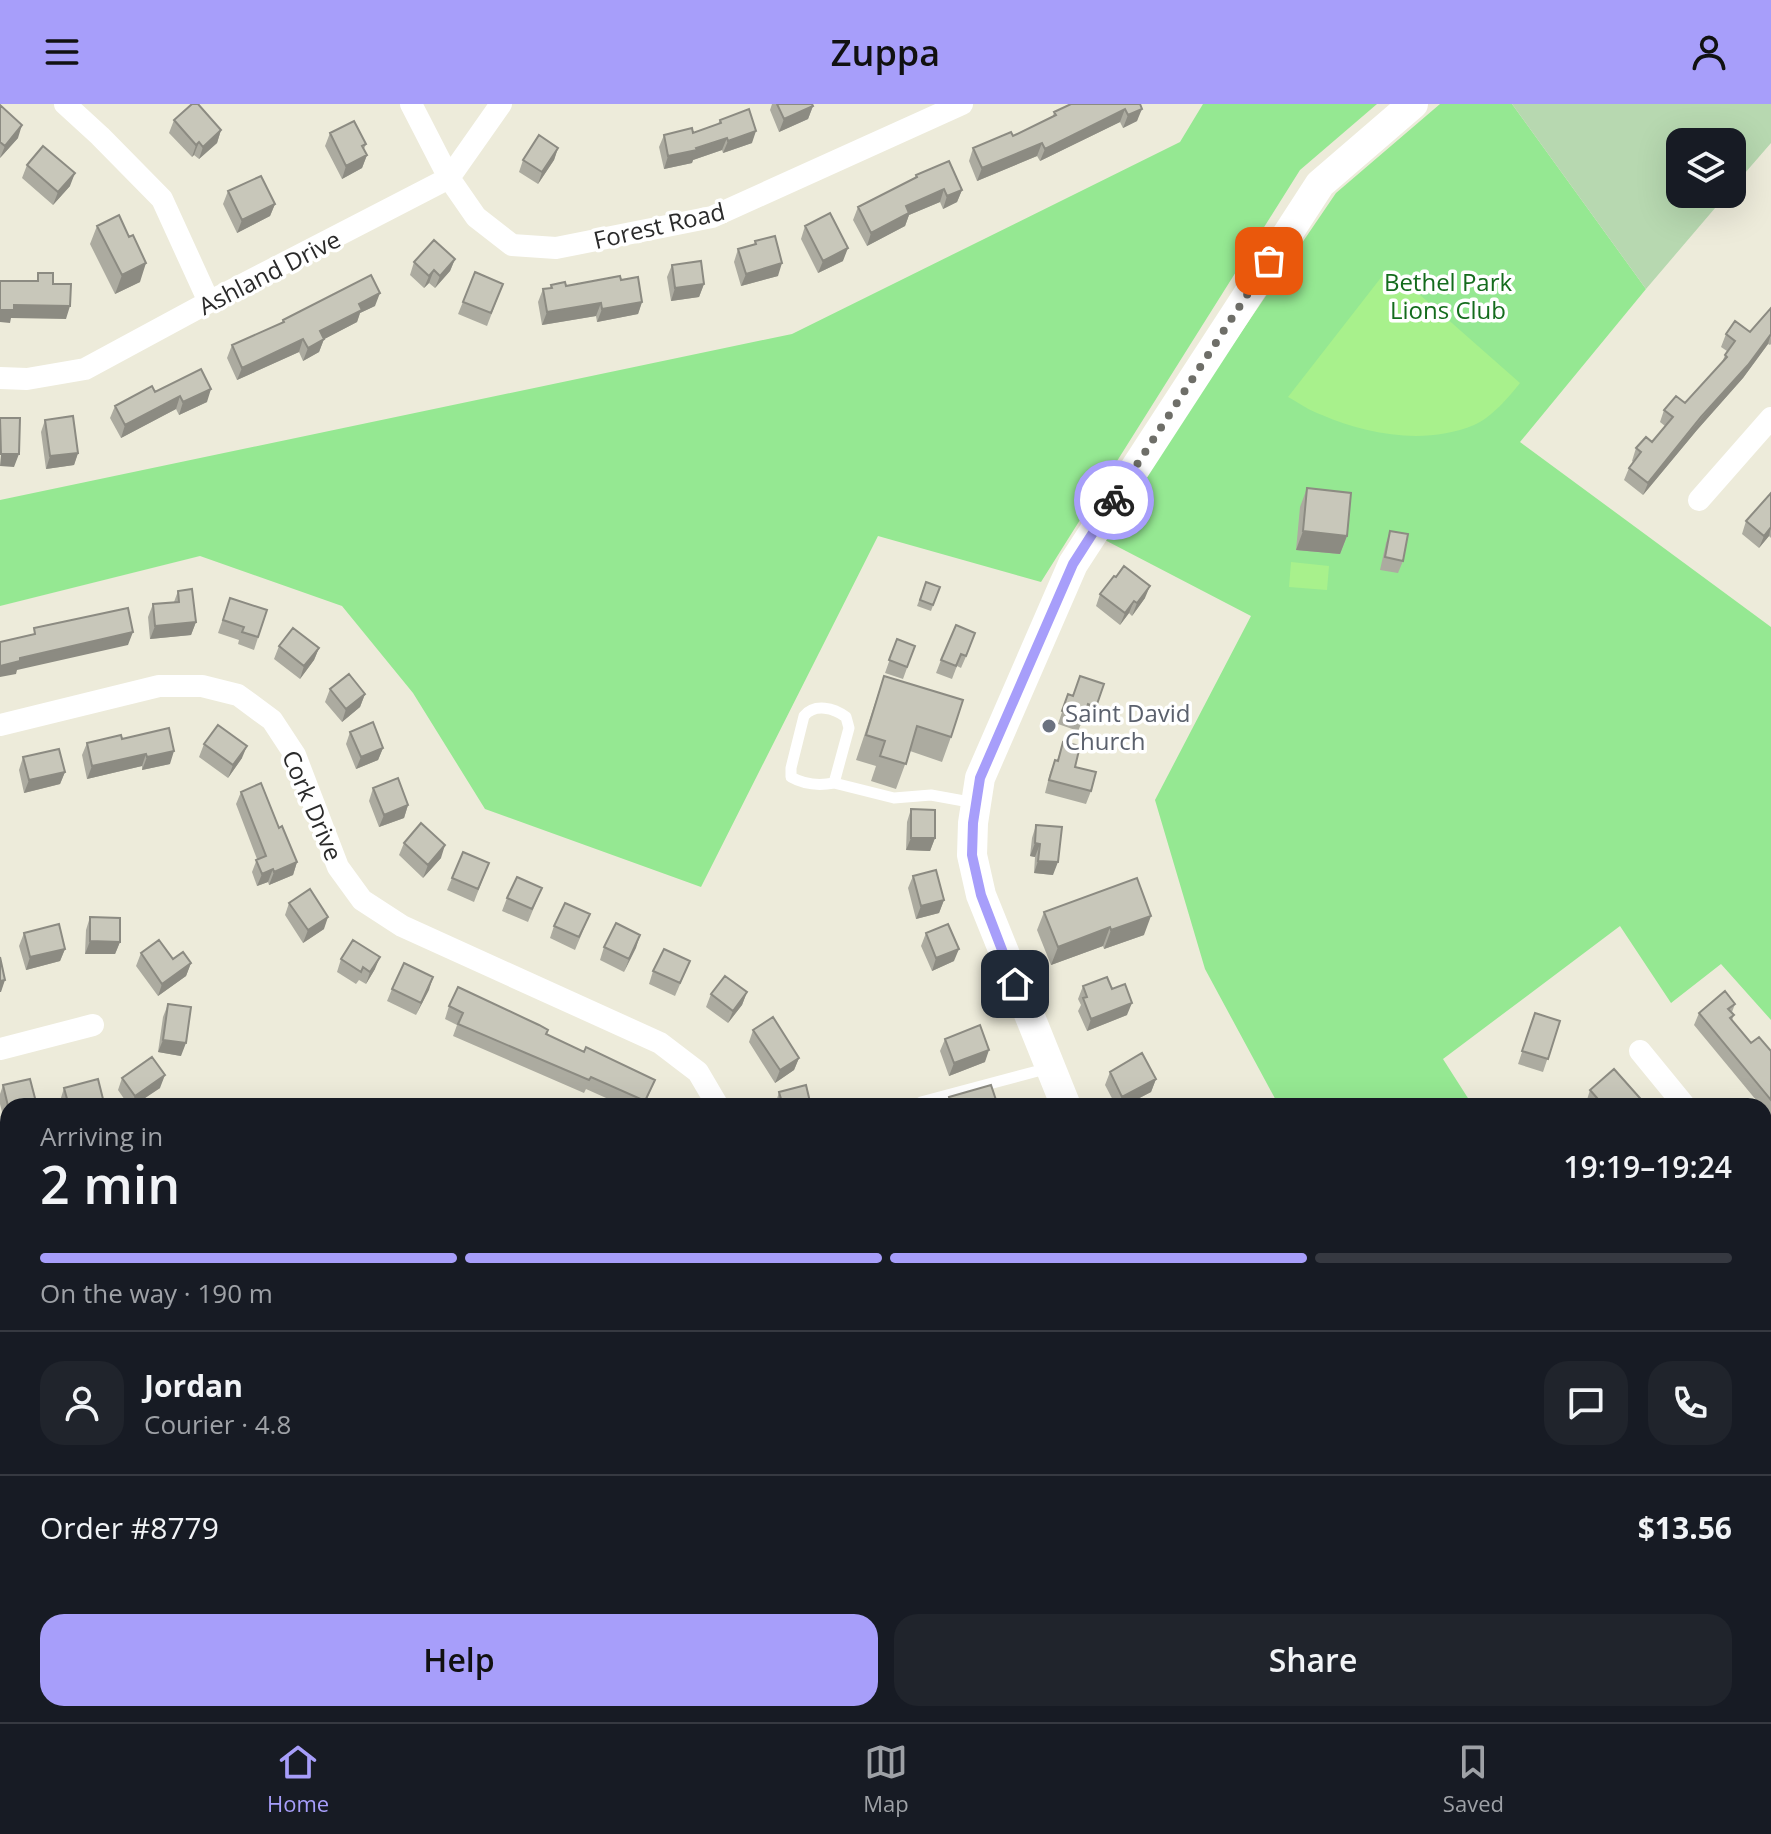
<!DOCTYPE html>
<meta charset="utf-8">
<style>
:root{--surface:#171b24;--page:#20242c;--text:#f1f3f6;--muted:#9ea1a6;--line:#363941;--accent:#a79efa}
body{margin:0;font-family:"Open Sans",sans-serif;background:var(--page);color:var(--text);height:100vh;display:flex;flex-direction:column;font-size:30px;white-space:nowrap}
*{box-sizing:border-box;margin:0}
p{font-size:26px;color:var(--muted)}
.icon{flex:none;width:44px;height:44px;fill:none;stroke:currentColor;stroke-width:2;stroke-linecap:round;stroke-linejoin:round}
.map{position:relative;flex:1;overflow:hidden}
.sheet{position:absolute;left:0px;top:994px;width:1772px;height:624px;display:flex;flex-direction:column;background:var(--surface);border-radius:24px 24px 0 0;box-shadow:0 8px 32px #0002}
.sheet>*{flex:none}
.controls{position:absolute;left:1666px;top:24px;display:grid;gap:16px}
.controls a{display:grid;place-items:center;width:80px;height:80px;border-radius:16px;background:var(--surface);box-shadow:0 8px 32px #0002;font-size:40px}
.pin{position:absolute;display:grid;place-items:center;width:68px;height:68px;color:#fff;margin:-34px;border-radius:16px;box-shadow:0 4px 12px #0006}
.courier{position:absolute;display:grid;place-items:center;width:80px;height:80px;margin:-40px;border:6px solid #a79efa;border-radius:50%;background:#fff;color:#222;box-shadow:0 2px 10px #0007}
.headline em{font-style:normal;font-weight:600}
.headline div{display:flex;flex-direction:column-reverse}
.headline{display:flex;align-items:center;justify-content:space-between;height:136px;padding:0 40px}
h1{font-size:52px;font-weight:600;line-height:60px}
.bar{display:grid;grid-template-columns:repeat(4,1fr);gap:12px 8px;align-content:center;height:96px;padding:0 40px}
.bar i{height:10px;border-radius:6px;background:var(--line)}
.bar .active{background:var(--accent)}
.bar p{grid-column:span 4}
.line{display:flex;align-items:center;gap:20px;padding:0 40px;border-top:2px solid var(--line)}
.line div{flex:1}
.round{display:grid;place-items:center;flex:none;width:84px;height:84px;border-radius:24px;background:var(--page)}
.button{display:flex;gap:16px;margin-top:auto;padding:16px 40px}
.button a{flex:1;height:92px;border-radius:24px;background:var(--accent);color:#111;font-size:32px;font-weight:600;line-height:92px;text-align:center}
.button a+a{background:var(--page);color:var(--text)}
header{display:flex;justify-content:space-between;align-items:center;height:104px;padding:0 40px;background:var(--accent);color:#111;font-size:36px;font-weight:600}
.tabs{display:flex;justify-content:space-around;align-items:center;height:112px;border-top:2px solid var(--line);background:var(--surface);font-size:22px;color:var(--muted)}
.tabs a{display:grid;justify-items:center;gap:4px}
.tabs .active{color:var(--accent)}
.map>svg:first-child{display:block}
.green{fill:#95e892}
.cemetery{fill:#b7d8b0}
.pitch{fill:#a8f18c}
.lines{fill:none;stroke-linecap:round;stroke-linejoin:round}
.lane{stroke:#fff;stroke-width:11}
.street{stroke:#fff;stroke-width:22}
.secondary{stroke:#fff;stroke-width:30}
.wall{fill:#acaba0}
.shaded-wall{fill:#8c8b82}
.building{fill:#c8c7ba;stroke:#8c8b82;stroke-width:2}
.done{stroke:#6e6e68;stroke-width:8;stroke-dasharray:0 14.4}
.route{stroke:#a79efa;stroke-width:10}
.worship-dot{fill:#6b7280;stroke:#fff;stroke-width:3}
.labels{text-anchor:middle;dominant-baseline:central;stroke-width:7;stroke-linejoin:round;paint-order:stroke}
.street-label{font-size:24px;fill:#2a2a2a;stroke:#fff}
.park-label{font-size:24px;fill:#146c1d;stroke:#fff}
.worship-label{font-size:24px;fill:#5b616d;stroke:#fff;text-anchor:start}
</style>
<header><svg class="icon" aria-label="menu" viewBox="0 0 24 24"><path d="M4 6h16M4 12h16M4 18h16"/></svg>Zuppa<svg class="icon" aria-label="person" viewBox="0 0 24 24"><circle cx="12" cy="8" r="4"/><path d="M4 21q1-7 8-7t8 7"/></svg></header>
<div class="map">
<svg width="1771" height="1618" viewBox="0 0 1771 1618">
<rect width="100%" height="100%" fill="#edebda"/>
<path class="green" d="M1203,0H1377L1300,66L1041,478L878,432L701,783L485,705L413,589L342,502L200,452L0,502V396L792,230L1180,38Z
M1440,0H1512L1646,185L1520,338L1771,523V916L1721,860L1671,899L1620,822L1443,955L1473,1002H1279L1205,865L1155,696L1251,512L1101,434L1336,89Z
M0,1359H8V1523L0,1544Z"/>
<path class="cemetery" d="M1512,0H1771V39L1732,84V38H1680V90H1727L1646,185Z"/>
<path class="pitch" d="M1394,168L1520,279C1509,293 1491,314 1474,321C1426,341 1368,331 1322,311C1310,307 1299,299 1288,293L1383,171Z
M1291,458L1329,462L1327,486L1289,483Z"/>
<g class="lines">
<path class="lane" d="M834,679C818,682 805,681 791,673V664L804,612C815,599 834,604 846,613L849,624L834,679L894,694L931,691L975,699
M921,998L1049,964"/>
<path class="street" d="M65,0L100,32L162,95L209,198
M411,0L449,74L476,113L512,141L556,144L712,113L962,0
M0,274L27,275L85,265L209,198L449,74L501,0
M1699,396L1771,314
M0,621L159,582H202L238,591L272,616L295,651L338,763L362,796L402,822L660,939L698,968L718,1002
M0,945L93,921
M1640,947L1685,1002
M1764,1097L1771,1105
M0,1178L8,1179
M1638,1610L1642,1618
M1683,1610L1687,1618
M109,1618L113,1610
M479,1618L485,1610"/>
<path class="secondary" d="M1066,1002L981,791L972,751L973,719L980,674L1073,460L1320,80L1413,0
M1375,1610L1379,1618"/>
</g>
<path class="wall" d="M772,0H812L813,2L808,15L779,28L770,6Z
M1140,0L1137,17L1123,24L1120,18L1040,57L1037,52L977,77L969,57L973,44L1013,32L1053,12L1054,8Z
M0,1L18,34L0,54Z
M174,16L221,26L217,39L199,55L194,51L192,53L169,29Z
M720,16L752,39L723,49L722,46L693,56L692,59L664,65L659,43L664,31L693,29L718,20Z
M330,29L366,40L364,45L367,51L362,64L342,75L325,42Z
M558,44L554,56L538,80L519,68L523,56Z
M27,61L70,82L53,101L22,74Z
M916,71L962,86L957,98L943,105L940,98L909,111L905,122L867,142L853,116L858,103L915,74Z
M228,87L275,100L270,112L237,129L223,100Z
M97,122L129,133L140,178L115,190L90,140Z
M805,122L843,157L818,169L801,135Z
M755,137L778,172L741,182L734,158L738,145L754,141Z
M455,155L450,167L435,184L429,179L424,184L410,171L414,158Z
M672,161L704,180L699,193L671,197L667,173Z
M475,168L503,180L487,222L458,210Z
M621,176L642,198L638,210L597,218L596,212L542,221L538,198L543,185L550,184L551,181L566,182Z
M375,202L360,209L357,218L324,235L319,248L303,257L299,248L237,276L227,254L232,241L282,219L283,216Z
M1771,204V240L1770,241L1768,240L1743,274L1697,326L1643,391L1624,376L1629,364L1633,358L1632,357L1636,344L1652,338L1665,322L1660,318L1664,306L1685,299L1722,258L1727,247L1721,243L1726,230L1750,228Z
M155,288L207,298L179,311L176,305L121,334L110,314L115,302Z
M45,316L78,349L74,361L46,365L41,328Z
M1307,384L1347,432L1340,450L1296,446L1300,403Z
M1771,389V434L1769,432L1759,444L1742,430L1746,417Z
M1390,427L1403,457L1398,469L1380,466L1386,439Z
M926,478L940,483L931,507L917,502Z
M178,487L196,518L191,531L150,535L148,513L153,500L174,498Z
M1100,490L1145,494L1132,512L1129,509L1120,521L1096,502Z
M230,494L267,506L254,546L238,540L239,536L218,529Z
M897,535L915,542L903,575L885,569Z
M971,541L961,564L957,562L952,575L936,569L941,556Z
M279,542L319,544L314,556L300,575L274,555Z
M884,572L951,633L942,658L910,647L896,685L871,677L876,662L856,656Z
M1104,580L1091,615L1084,613L1078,627L1058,620L1068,590L1073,592Z
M330,585L365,590L360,603L342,618L325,598Z
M350,628L383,644L378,656L356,665L346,640Z
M122,635L170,660L142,666V662L87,675L82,651L87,639Z
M1063,638L1075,663L1091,687L1086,700L1045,689L1050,669L1055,656L1057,657Z
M204,640L242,654L228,674L199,653Z
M23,653L65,668L60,680L24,689L19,666Z
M373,684L408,701L404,714L379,723L369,697Z
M241,688L297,758L293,771L269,781L268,778L257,782L252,768L257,755L236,700Z
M911,705L935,734L930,747L906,746L907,718Z
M1036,721L1053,771L1034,769L1035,753L1030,752L1032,734Z
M404,739L441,754L423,774L399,751Z
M489,759L474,798L447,786L452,774Z
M913,772L944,796L939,809L916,815L908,784Z
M542,784L528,818L502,807L507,794Z
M289,799L324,825L303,839L285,811Z
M1044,808L1144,831L1104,845L1103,842L1051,861L1037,826Z
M590,810L575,846L550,834L554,822Z
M90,813L120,838L115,850H85L86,826Z
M24,829L65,845L60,857L26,866L19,842Z
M926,829L954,857L932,867L921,842Z
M640,831L624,868L600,856L604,843Z
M141,849L173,855L191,859L186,872L158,892L136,862Z
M341,855L375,865L366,880L359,876L356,880L337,868Z
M690,857L675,892L649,880L653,867Z
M433,873L416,911L387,897L392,885Z
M1083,882L1112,885L1127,911L1087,927L1078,907L1081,901L1078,895Z
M747,888L742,901L728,919L706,903L711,890Z
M168,900L181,952L158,948L163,913Z
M1735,900L1732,908L1734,911L1732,916L1751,939L1771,947V1014L1764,1006V1002H1761L1694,921L1699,909Z
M449,902L546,930L584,948L655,976L644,1002H624L586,985L584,989L453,932L457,921L445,915Z
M1535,909L1560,917L1543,968L1518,960Z
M753,926L799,954L794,966L775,979L749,938Z
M945,935L985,958L949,972L940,947Z
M1110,968L1156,975L1151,988L1124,1002H1116L1105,981Z
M122,974L160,984L133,1002H129L118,986Z
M3,981L36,998L34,1002H8V1015L4,1016L0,1000V990Z
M64,984L104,999L103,1002H61L60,997Z
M1590,986L1647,1002H1589L1586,999Z
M779,988L811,1002H775Z
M949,993L998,1002H946Z
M1764,1140L1771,1149V1208L1766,1212L1764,1210Z
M165,1610H209L206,1618H166L163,1616Z
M387,1610H424L419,1618H384Z
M560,1610H598L595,1618H557Z
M1729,1610H1757L1756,1612L1745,1618H1733Z"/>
<path class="shaded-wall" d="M813,2L808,15L779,28L784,15Z
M1125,5L1120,18L1040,57L1045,45Z
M1142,5L1137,17L1123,24L1128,11Z
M22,21L18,34L0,54L5,42Z
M221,26L217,39L199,55L203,43Z
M756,27L752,39L723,49L728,37Z
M727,34L722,46L693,56L692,59L664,65L668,52Z
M199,38L194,51L192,53L196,41Z
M1042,39L1037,52L977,77L982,64Z
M558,44L554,56L538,80L542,68Z
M367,51L362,64L342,75L346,62Z
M75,69L70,82L53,101L58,88Z
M944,85L940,98L909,111L905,122L867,142L871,129L906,102Z
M962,86L957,98L943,105L947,92Z
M275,100L270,112L237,129L242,116Z
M848,144L843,157L818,169L823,157Z
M455,155L450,167L435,184L440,172Z
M146,159L140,178L115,190L122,171Z
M782,159L778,172L741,182L746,170Z
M434,166L429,179L424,184L429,172Z
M704,180L699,193L671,197L675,184Z
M380,189L375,202L360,209L357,218L315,240L320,227L359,200Z
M642,198L638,210L597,218L602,205Z
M601,199L596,212L542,221L547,208Z
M14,201L70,202L66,215L11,214L10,219L0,218V206Z
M1771,230L1768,240L1743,274L1697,326L1643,391L1648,379Z
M303,235L299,248L237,276L242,264Z
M324,235L319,248L303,257L308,244Z
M211,285L207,298L179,311L183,298Z
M180,292L176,305L121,334L125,321Z
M78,349L74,361L46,365L50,352Z
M1,350H19L14,363L0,362Z
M1771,423L1769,432L1759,444L1764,432Z
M1303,427L1347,432L1340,450L1296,446Z
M1150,482L1145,494L1132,512L1137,499Z
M1134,497L1129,509L1120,521L1125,509Z
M196,518L191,531L150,535L155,522Z
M133,528L128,541L17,566L16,570L0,573V562L20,554Z
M319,544L314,556L300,575L304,562Z
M365,590L360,603L342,618L346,605Z
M247,642L242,654L228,674L233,661Z
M383,644L378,656L356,665L361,653Z
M174,647L170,660L142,666L147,653Z
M146,650L142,662L87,675L92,662Z
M65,668L60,680L24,689L29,676Z
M408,701L404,714L379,723L384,711Z
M911,734H935L930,747L906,746Z
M1035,739L1040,740L1035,753L1030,752Z
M445,741L441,754L423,774L428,761Z
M1038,757L1058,758L1053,771L1034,769Z
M297,758L293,771L269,781L274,768Z
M273,765L268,778L257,782L262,770Z
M944,796L939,809L916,815L921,802Z
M1151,812L1144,831L1104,845L1111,826Z
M328,813L324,825L303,839L308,826Z
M1110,823L1103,842L1051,861L1058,843Z
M640,831L636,844L624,868L629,855Z
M90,837L120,838L115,850H85Z
M65,845L60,857L26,866L30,853Z
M959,845L954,857L932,867L936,854Z
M380,853L375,865L366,880L370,868Z
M191,859L186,872L158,892L162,880Z
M433,873L429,886L416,911L421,899Z
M5,876L1,888H0V877Z
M747,888L742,901L728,919L733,907Z
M1132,899L1127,911L1087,927L1091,915Z
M163,936L186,939L181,952L158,948Z
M989,946L985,958L949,972L954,959Z
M799,954L794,966L775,979L780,966Z
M165,971L160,984L133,1002H131L135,992Z
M1156,975L1151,988L1124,1002H1119L1122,993Z
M36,998L34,1002H16Z
M8,1005V1015L4,1016Z
M0,1099L5,1100L0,1113Z
M1771,1200V1208L1766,1212Z
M0,1236L8,1237V1250L0,1249Z
M598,1610L595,1618H587Z
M1740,1610H1757L1756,1612L1745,1618H1737Z"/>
<path class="building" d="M192,0H198L221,26L203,43L199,38L196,41L174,16Z
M777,0H812L813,2L784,15Z
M1071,0H1140L1142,5L1128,11L1125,5L1045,45L1042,39L982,64L973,44L1011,28L1013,32L1056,11L1054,8Z
M0,1L22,21L5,42L0,38Z
M749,5L756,27L728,37L727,34L696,44L697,46L668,52L664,31L692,24L693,29L721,19L720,16Z
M354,17L366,40L362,42L367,51L346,62L330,29Z
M539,31L558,44L542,68L523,56Z
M43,42L75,69L58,88L27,61Z
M949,57L962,86L947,92L944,85L906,102L909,109L871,129L858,103L917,73L916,71Z
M261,72L275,100L242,116L228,87Z
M830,109L848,144L823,157L805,122Z
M119,111L129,133L133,131L146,159L122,171L97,122Z
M775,132L782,159L746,170L738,145L756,140L755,137Z
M434,136L455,155L440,172L434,166L429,172L414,158Z
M701,157L704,180L675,184L672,161Z
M475,168L503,180L491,209L463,198Z
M38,169H53V180H71L70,202L14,201V206H0V177H38Z
M371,171L380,189L359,200L362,206L320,227L324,235L308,244L303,235L242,264L232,241L284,218L283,216Z
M620,172L621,176L638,173L642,198L602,205L601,199L547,208L543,185L552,184L551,181L565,178L566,182Z
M1771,204V230L1748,261L1701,313L1648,379L1629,364L1641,348L1636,344L1646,333L1652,338L1673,313L1664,306L1676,292L1685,299L1727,253L1725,251L1735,237L1726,230L1735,217L1750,228Z
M201,265L211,285L183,298L180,292L125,321L115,302L152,282L155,288Z
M73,312L78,349L50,352L45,316Z
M0,314H20L19,350H1Z
M1307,384L1351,389L1347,432L1303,427Z
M1771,389V423L1764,432L1746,417Z
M1390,427L1408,430L1403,457L1385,453Z
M1124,462L1150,482L1137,499L1134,497L1125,509L1100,490L1114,472L1116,473Z
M926,478L940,483L933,501L920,496Z
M192,485L196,518L155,522L153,500L179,498L178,487Z
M230,494L267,506L258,533L242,528L244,523L223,516Z
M128,504L133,528L20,554V557L0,562V538L35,530L34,524Z
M956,521L975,529L966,552L961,550L956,562L941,556Z
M293,524L319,544L304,562L279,542Z
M897,535L915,542L907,563L889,556Z
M349,570L365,590L346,605L330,585Z
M884,572L963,596L951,633L917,622L906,660L880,652L885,637L866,631Z
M1080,572L1104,580L1096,603L1088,600L1083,615L1062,607L1068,590L1073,592Z
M373,618L383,644L361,653L350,628Z
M218,621L247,642L233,661L204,640Z
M169,624L174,647L147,653L146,650L92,662L87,639L121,631L122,635Z
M1063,638L1080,642L1075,663L1096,668L1091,687L1049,676L1055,656L1058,657Z
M59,645L65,668L29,676L23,653Z
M398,674L408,701L384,711L373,684Z
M261,679L279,724L282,722L297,758L274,768L273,765L262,770L256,756L266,752L241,688Z
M911,705L935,706V734H911Z
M421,719L445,741L428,761L404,739Z
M1036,721L1062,723L1058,758L1038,757L1040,740L1035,739Z
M463,748L489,759L478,785L452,774Z
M936,766L944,796L921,802L913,772Z
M517,773L542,784L532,805L507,794Z
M1137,774L1151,812L1111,826L1110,823L1058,843L1044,808Z
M310,785L328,813L308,826L289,799Z
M565,799L590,810L579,833L554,822Z
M90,813L120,814V838L90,837Z
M616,819L640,831L629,855L604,843Z
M59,820L65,845L30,853L24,829Z
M948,820L959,845L936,854L926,829Z
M159,836L173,855L183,848L191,859L162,880L141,849Z
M353,836L380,853L370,868L363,863L361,868L341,855Z
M664,845L690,857L680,879L653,867Z
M0,853L5,876L0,877Z
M404,859L433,873L421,899L392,885Z
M725,872L747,888L733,907L711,890Z
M1107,873L1112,885L1125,880L1132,899L1091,915L1083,894L1087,893L1083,882Z
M458,883L539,921L548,926L546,930L584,948L586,943L655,976L645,997L591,973L589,976L458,920L463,909L449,902Z
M1725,887L1735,900L1728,905L1734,911L1730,914L1751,939L1759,933L1771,947V996L1699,909Z
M168,900L191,903L186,939L163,936Z
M1535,909L1560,917L1548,955L1522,947Z
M773,913L799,954L780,966L753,926Z
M980,921L989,946L954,959L945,935Z
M1142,949L1156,975L1122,993L1110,968Z
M152,953L165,971L135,992L122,974Z
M1614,965L1647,1002H1616L1615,1001L1614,1002H1604L1590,986Z
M30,975L36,998L16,1002H8L3,981Z
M98,975L104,999L92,1002H69L64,984Z
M806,981L811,1002H783L779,988Z
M991,981L998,1002H951L949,993Z
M0,1086H1L5,1100L0,1099Z
M1764,1140L1771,1149V1200L1764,1192V1182L1767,1179L1764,1176Z
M0,1212L8,1213V1237L0,1236Z
M26,1610H54L49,1618H19L21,1613L24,1615Z
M180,1610H208L204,1618H195Z
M230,1610H284L282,1618H228Z
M396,1610H414L409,1618Z
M561,1610H598L587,1618H567Z
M1592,1610H1603L1610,1618H1583Z"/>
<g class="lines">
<path class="done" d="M1114,396L1269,157"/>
<path class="route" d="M1015,880L981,791L972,751L973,719L980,674L1073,460L1114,396"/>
</g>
<circle class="worship-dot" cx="1049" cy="622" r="8"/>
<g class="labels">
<g class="street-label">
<text transform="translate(659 121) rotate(-13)">Forest Road</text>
<text transform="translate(269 168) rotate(-27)">Ashland Drive</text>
<text transform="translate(313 701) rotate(67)">Cork Drive</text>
</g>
<g class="park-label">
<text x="1448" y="177">Bethel Park<tspan x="1448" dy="28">Lions Club</tspan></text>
</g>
<g class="worship-label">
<text x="1065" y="608">Saint David<tspan x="1065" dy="28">Church</tspan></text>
</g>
</g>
</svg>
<div class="controls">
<a><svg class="icon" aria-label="layers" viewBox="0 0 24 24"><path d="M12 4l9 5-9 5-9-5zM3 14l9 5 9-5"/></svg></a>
</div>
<div class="pin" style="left:1269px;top:157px;background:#ea580c"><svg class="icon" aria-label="bag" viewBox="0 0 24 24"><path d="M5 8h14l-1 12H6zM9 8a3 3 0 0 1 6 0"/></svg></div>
<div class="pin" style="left:1015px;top:880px;background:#1f2937"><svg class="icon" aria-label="home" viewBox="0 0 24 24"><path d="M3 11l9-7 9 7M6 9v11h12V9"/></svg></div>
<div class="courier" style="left:1114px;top:396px"><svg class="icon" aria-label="bike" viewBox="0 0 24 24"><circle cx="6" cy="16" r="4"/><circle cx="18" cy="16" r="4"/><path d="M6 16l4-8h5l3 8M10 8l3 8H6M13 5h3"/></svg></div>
<section class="sheet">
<div class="headline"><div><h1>2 min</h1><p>Arriving in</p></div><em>19:19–19:24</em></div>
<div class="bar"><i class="active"></i><i class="active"></i><i class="active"></i><i></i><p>On the way · 190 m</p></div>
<div class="line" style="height:144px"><a class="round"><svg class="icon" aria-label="person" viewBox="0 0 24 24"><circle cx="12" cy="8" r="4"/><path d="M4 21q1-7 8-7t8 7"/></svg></a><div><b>Jordan</b><p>Courier · 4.8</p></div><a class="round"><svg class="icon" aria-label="chat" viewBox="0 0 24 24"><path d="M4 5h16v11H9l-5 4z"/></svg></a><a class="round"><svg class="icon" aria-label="phone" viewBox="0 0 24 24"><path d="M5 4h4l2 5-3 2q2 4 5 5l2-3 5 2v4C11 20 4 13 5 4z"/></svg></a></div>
<div class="line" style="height:104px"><div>Order #8779</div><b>$13.56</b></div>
<div class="button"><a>Help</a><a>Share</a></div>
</section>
</div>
<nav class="tabs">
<a class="active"><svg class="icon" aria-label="home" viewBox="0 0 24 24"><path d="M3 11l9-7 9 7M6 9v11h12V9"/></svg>Home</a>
<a><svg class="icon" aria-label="map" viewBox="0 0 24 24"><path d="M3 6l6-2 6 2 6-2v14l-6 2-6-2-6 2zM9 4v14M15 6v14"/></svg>Map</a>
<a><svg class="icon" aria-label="saved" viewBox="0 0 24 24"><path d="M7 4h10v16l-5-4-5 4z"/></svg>Saved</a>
</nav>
